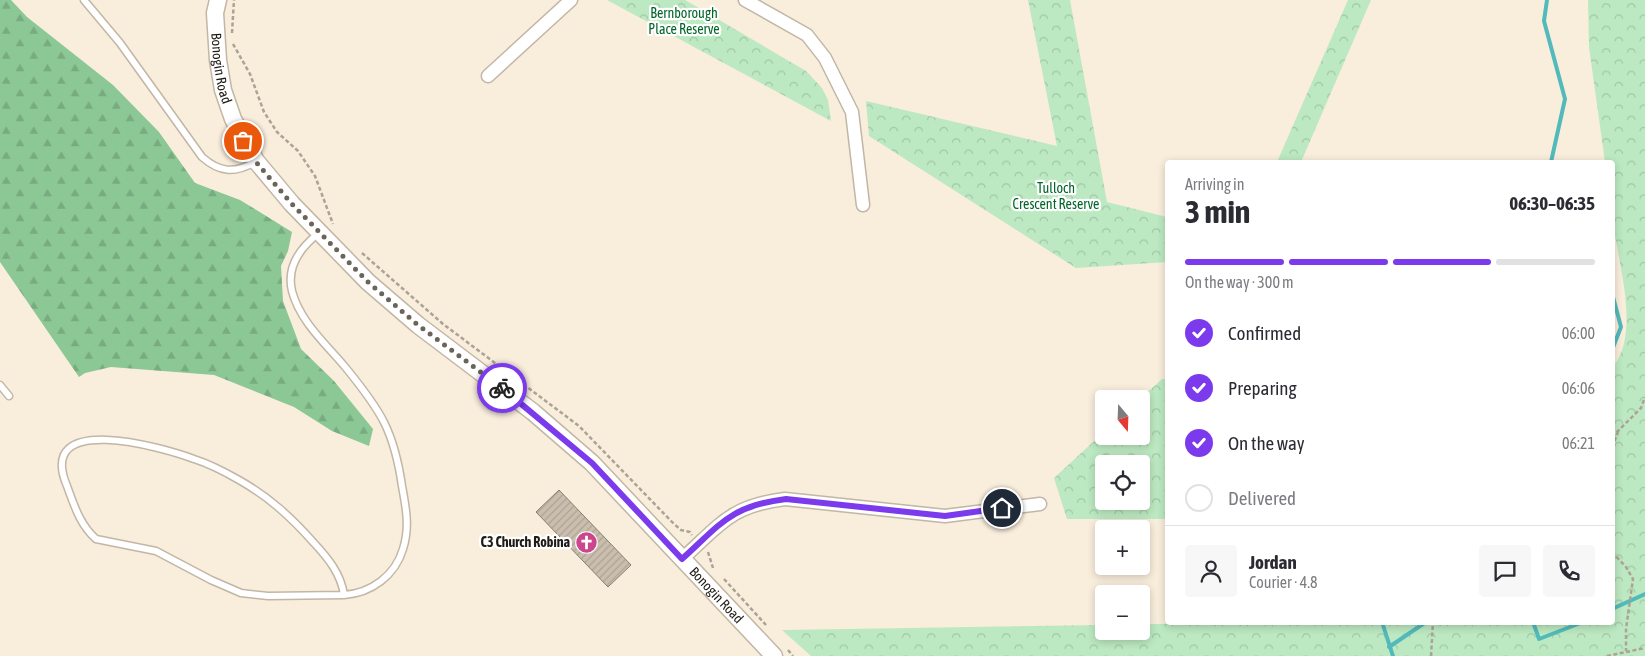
<!DOCTYPE html>
<meta charset="utf-8">
<style>
:root{--surface:#fff;--page:#f7f7f7;--text:#2b2b33;--muted:#7c7c81;--line:#e1e1e2;--accent:#7c3aed}
body{margin:0;font-family:"Asap Condensed",sans-serif;background:var(--page);color:var(--text);height:100vh;display:flex;flex-direction:column;font-size:19px;white-space:nowrap}
*{box-sizing:border-box;margin:0}
p{font-size:16px;color:var(--muted)}
.icon{flex:none;width:28px;height:28px;fill:none;stroke:currentColor;stroke-width:2;stroke-linecap:round;stroke-linejoin:round}
.map{position:relative;flex:1;overflow:hidden}
.side{position:absolute;left:1165px;top:160px;width:450px;height:465px;display:flex;flex-direction:column;background:var(--surface);border-radius:5px;box-shadow:0 2px 8px #0003}
.side>*{flex:none}
.needle{width:32px;rotate:161deg}
.controls{position:absolute;left:1095px;top:390px;display:grid;gap:10px}
.controls a{display:grid;place-items:center;width:55px;height:55px;border-radius:5px;background:var(--surface);box-shadow:0 2px 8px #0003;font-size:25px}
.pin{position:absolute;display:grid;place-items:center;width:42px;height:42px;color:#fff;margin:-21px;border:2px solid #fff;border-radius:50%;box-shadow:0 1px 5px #0007}
.courier{position:absolute;display:grid;place-items:center;width:50px;height:50px;margin:-25px;border:4px solid #7c3aed;border-radius:50%;background:#fff;color:#222;box-shadow:0 1px 6px #0007}
.overview em{font-style:normal;font-weight:700}
.overview div{display:flex;flex-direction:column-reverse}
.overview{display:flex;align-items:center;justify-content:space-between;height:85px;padding:0 20px}
h1{font-size:32px;font-weight:700;line-height:38px}
.bar{display:grid;grid-template-columns:repeat(4,1fr);gap:8px 5px;align-content:center;height:60px;padding:0 20px}
.bar i{height:6px;border-radius:4px;background:var(--line)}
.bar .on{background:var(--accent)}
.bar p{grid-column:span 4}
.line{display:flex;align-items:center;gap:12px;padding:0 20px;border-top:1px solid var(--line)}
.line div{flex:1}
.round{display:grid;place-items:center;flex:none;width:52px;height:52px;border-radius:5px;background:var(--page)}
ol{padding:0 20px;list-style:none}
li{display:flex;align-items:center;gap:15px;height:55px}
li p{margin-inline-start:auto}
li .icon{padding:5px;border-radius:50%;background:var(--accent);color:#fff;stroke-width:4}
li:last-child{color:var(--muted)}
li i{width:28px;height:28px;border:2px solid var(--line);border-radius:50%}
.map>svg:first-child{display:block}
.forest{fill:url(#forest-firs)}
.park{fill:url(#park-crowns);fill-rule:evenodd}
.lines{fill:none;stroke-linecap:round;stroke-linejoin:round}
.stream{stroke:#52baba;stroke-width:4}
.building{fill:url(#building-hatch);stroke:#897e6f}
.service-casing{stroke:#c2b6a6;stroke-width:9}
.minor-casing{stroke:#c2b6a6;stroke-width:15}
.tertiary-casing{stroke:#c2b6a6;stroke-width:19}
.path{stroke:#aca396;stroke-width:2.5;stroke-dasharray:4 2.5;stroke-linecap:butt}
.service{stroke:#fff;stroke-width:6}
.minor{stroke:#fff;stroke-width:12}
.tertiary{stroke:#fff;stroke-width:16}
.done{stroke:#6b645b;stroke-width:5;stroke-dasharray:0 9}
.route{stroke:#7c3aed;stroke-width:6}
.labels{text-anchor:middle;dominant-baseline:central;stroke-width:4.5;stroke-linejoin:round;paint-order:stroke}
.park-label{font-size:14px;fill:#026628;stroke:#fff}
.street-label{font-size:14px;fill:#1f1b15;stroke:#fff}
.poi-label{font-size:14px;font-weight:bold;fill:#1f1b15;stroke:#fff;text-anchor:end}
</style>
<div class="map">
<svg width="1645" height="656" viewBox="0 0 1645 656">
<defs>
<pattern id="forest-firs" width="22" height="20" patternUnits="userSpaceOnUse" patternTransform="scale(1.25)"><rect width="22" height="20" fill="#8bc895"/><path d="M5 1l3.5 6h-7zM16 11l3.5 6h-7z" fill="#78ab80"/></pattern>
<pattern id="park-crowns" width="20" height="18" patternUnits="userSpaceOnUse" patternTransform="scale(1.25)"><rect width="20" height="18" fill="#bce9c1"/><path d="M2 6a3 3 0 1 1 6 0M12 15a3 3 0 1 1 6 0" fill="none" stroke="#a1c7a5"/></pattern>
<pattern id="building-hatch" width="6" height="6" patternUnits="userSpaceOnUse" patternTransform="scale(1.25)"><rect width="6" height="6" fill="#cabeae"/><path d="M-1 1l2-2M0 6l6-6M5 7l2-2" fill="none" stroke="#ada395"/></pattern>
</defs>
<rect width="100%" height="100%" fill="#f9eddc"/>
<path class="forest" d="M0,0H11L27,17L113,85L159,132L195,183L240,200L292,232L288,251L281,266L283,301L301,349L334,381L373,429L369,446L332,431L294,407L214,375L111,367L85,373L79,377L0,262Z"/>
<path class="park" d="M607,0H685L806,71L822,88L828,100L831,121Z
M1028,0H1070L1107,202L1167,217V262L1076,268L869,136L866,101L1057,146Z
M1348,0H1371L1301,162H1277Z
M1588,0H1645V656H811L782,630L1104,625V631H1141V624L1612,622V368C1642,333 1617,262 1613,220C1611,201 1612,181 1612,162H1605L1589,47Z
M1162,379H1167V519H1067L1054,478L1104,432V436H1141L1140,399ZM1104,464H1141V501H1104Z"/>
<g class="lines">
<path class="stream" d="M1547,0L1544,21L1565,99L1551,162
M1612,293L1621,327L1612,350
M1612,609L1645,594
M1382,622L1393,656
M1533,622L1539,639L1583,622
M1389,647L1426,622"/>
</g>
<path class="building" d="M559,490L631,565L608,587L536,512Z"/>
<g class="lines">
<defs>
<path id="service" d="M84,0L120,43L202,157C219,172 234,174 255,162
M319,233C301,247 286,266 292,291C300,322 327,345 346,368C381,411 394,431 402,486C406,508 410,527 403,549C395,576 371,593 344,595L268,596L241,593L211,580L156,551L96,539C80,525 74,505 67,486C35,411 162,447 194,459C210,464 225,472 239,480C269,497 291,517 314,543C328,558 341,574 344,595
M0,385L9,396"/>
<path id="minor" d="M745,0L807,35L825,58L852,112L863,205
M488,76L571,0
M682,559C721,524 730,506 785,499L945,516L1040,504"/>
<g id="tertiary">
<path id="s1" d="M218,0L215,13L218,60L223,90L233,119L256,161L292,204L368,282L418,325L533,412L592,463L774,656"/>
</g>
</defs>
<use href="#service" class="service-casing"/>
<use href="#minor" class="minor-casing"/>
<use href="#tertiary" class="tertiary-casing"/>
<path class="path" d="M232,33L234,0
M233,44L250,74L264,112L277,132L298,151L315,176L333,224
M362,253L443,324L579,426L674,524L681,530L690,532L692,535
M1612,437L1641,408L1645,397
M1612,447L1618,432
M708,552L713,568
M1612,552L1626,567L1633,579L1626,629V651
M724,579L766,625
M788,650L793,656
M1431,656L1433,622
M1607,656L1645,648"/>
<use href="#service" class="service"/>
<use href="#minor" class="minor"/>
<use href="#tertiary" class="tertiary"/>
</g>
<g class="lines">
<path class="done" d="M243,141L256,162L292,204L368,282L418,325L502,388"/>
<path class="route" d="M502,388L592,463L682,559C721,524 730,506 786,499L945,516L1002,508"/>
</g>
<defs>
<symbol id="church-disc" viewBox="-11 -11 22 22"><circle r="9.5" fill="#cb478b" stroke="#fff"/><path d="M-1.2-6h2.4v3.5h3.3v2.4h-3.3V6h-2.4V-.1h-3.3v-2.4h3.3Z" fill="#fff"/></symbol>
</defs>
<g fill-rule="evenodd">
<use href="#church-disc" x="574" y="530" width="25" height="25"/>
</g>
<g class="labels">
<g class="park-label">
<text x="684" y="13">Bernborough<tspan x="684" dy="16">Place Reserve</tspan></text>
<text x="1056" y="188">Tulloch<tspan x="1056" dy="16">Crescent Reserve</tspan></text>
</g>
<g class="street-label">
<text stroke="none"><textPath href="#s1" startOffset="69">Bonogin Road</textPath></text>
<text stroke="none"><textPath href="#s1" startOffset="804">Bonogin Road</textPath></text>
</g>
<g class="poi-label">
<text x="570" y="542">C3 Church Robina</text>
</g>
</g>
</svg>
<div class="controls">
<a><svg class="needle" viewBox="-14 -14 28 28"><path d="M0-13l5 13h-10z" fill="#e53935"/><path d="M0 13l5-13h-10z" fill="#7c7c81"/></svg></a>
<a><svg class="icon" aria-label="locate" viewBox="0 0 24 24"><circle cx="12" cy="12" r="6"/><path d="M12 2v4M12 18v4M2 12h4M18 12h4"/></svg></a>
<a>+</a>
<a>−</a>
</div>
<div class="pin" style="left:243px;top:141px;background:#ea580c"><svg class="icon" aria-label="bag" viewBox="0 0 24 24"><path d="M5 8h14l-1 12H6zM9 8a3 3 0 0 1 6 0"/></svg></div>
<div class="pin" style="left:1002px;top:508px;background:#1f2937"><svg class="icon" aria-label="home" viewBox="0 0 24 24"><path d="M3 11l9-7 9 7M6 9v11h12V9"/></svg></div>
<div class="courier" style="left:502px;top:388px"><svg class="icon" aria-label="bike" viewBox="0 0 24 24"><circle cx="6" cy="16" r="4"/><circle cx="18" cy="16" r="4"/><path d="M6 16l4-8h5l3 8M10 8l3 8H6M13 5h3"/></svg></div>
<section class="side">
<div class="overview"><div><h1>3 min</h1><p>Arriving in</p></div><em>06:30–06:35</em></div>
<div class="bar"><i class="on"></i><i class="on"></i><i class="on"></i><i></i><p>On the way · 300 m</p></div>
<ol>
<li><svg class="icon" aria-label="check" viewBox="0 0 24 24"><path d="M5 12l5 5 9-10"/></svg>Confirmed<p>06:00</p></li>
<li><svg class="icon" aria-label="check" viewBox="0 0 24 24"><path d="M5 12l5 5 9-10"/></svg>Preparing<p>06:06</p></li>
<li><svg class="icon" aria-label="check" viewBox="0 0 24 24"><path d="M5 12l5 5 9-10"/></svg>On the way<p>06:21</p></li>
<li><i></i>Delivered</li>
</ol>
<div class="line" style="height:90px"><a class="round"><svg class="icon" aria-label="person" viewBox="0 0 24 24"><circle cx="12" cy="8" r="4"/><path d="M4 21q1-7 8-7t8 7"/></svg></a><div><b>Jordan</b><p>Courier · 4.8</p></div><a class="round"><svg class="icon" aria-label="chat" viewBox="0 0 24 24"><path d="M4 5h16v11H9l-5 4z"/></svg></a><a class="round"><svg class="icon" aria-label="phone" viewBox="0 0 24 24"><path d="M5 4h4l2 5-3 2q2 4 5 5l2-3 5 2v4C11 20 4 13 5 4z"/></svg></a></div>
</section>
</div>
